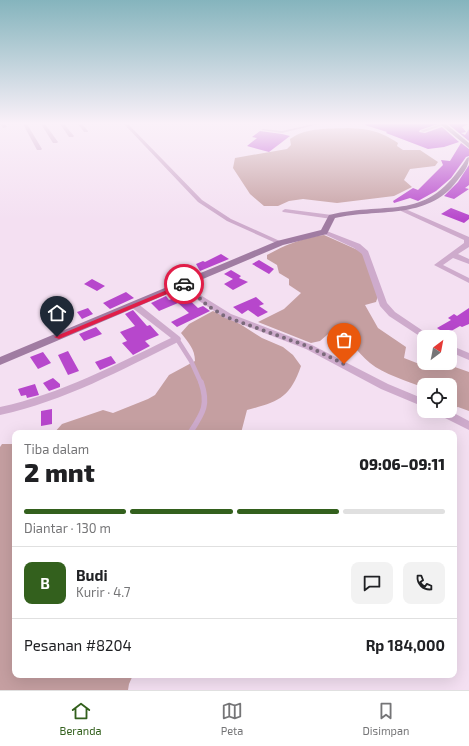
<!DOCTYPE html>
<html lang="id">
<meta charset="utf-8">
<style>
:root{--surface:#fff;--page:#f2f2f2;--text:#202124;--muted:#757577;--line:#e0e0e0;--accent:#33601d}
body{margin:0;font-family:"Exo 2",sans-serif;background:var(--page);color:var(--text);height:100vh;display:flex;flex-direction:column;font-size:15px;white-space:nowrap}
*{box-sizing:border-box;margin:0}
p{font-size:13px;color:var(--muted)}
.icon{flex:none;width:22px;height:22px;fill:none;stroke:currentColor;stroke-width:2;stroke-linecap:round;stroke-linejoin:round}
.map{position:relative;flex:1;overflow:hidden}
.details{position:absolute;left:12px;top:430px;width:445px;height:248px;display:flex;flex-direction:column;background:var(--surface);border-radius:8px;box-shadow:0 4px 16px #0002}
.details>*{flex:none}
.needle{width:26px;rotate:32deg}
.buttons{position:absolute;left:417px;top:330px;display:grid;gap:8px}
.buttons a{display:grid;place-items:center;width:40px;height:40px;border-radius:8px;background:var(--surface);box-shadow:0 4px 16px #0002;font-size:20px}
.pin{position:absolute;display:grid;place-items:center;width:34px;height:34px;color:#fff;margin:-41px -17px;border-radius:50% 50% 50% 0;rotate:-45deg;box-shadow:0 0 4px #0007}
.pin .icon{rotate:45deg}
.courier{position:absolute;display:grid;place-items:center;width:40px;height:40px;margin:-20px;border:3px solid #e11d48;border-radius:50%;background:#fff;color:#222;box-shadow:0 1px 5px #0007}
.summary em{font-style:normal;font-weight:800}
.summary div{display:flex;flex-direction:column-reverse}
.summary{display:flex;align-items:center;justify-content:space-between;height:68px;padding:0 12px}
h1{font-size:26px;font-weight:800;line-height:30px}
.bar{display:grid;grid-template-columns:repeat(4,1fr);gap:6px 4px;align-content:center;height:48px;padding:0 12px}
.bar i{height:5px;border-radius:3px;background:var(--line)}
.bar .selected{background:var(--accent)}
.bar p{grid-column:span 4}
.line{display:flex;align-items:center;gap:10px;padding:0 12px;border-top:1px solid var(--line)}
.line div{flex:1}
.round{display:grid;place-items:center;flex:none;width:42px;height:42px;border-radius:8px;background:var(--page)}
.menu{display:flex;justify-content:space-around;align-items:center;height:56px;border-top:1px solid var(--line);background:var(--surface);font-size:11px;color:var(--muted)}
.menu a{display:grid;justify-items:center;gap:2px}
.menu .selected{color:var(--accent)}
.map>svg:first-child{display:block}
.green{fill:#c59fa1}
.building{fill:#b747cc}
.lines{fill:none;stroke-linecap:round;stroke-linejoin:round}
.lane-far1{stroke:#ceabcc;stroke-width:4.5}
.lane{stroke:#ceabcc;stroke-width:5.5}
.street{fill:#ceabcc;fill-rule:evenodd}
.secondary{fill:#a07ca2;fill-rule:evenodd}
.route{fill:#e11d48}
.done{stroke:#7b6a7b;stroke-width:4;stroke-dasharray:0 7.2}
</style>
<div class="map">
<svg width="469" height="690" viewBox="0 0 469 690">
<rect width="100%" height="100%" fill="#f4e0f2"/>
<path class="green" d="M348,128C370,129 380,131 398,143L397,146L403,150H420L438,162L435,166L410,169L404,180L412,187L394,196L337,203L303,199L289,201L278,206H264L250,194L233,168L235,158L287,149L291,145L290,139C307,127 329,129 348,128Z
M324,235L360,251L364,256L378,296L376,302L365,305L378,328L406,347L404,358L427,367L449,365L469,372V411L458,407L450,409V385H424V388C408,381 383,374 370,363C357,352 348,337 334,329L320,341L311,343L258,322L284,309L301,293L289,285V279L279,273L277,265L267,259V255C285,245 302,238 324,235Z
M213,311L240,324L262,338L283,347L293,355L301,366C290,398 278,402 247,410L241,433H54L62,424L103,410L113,413L148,399L155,395L169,375L195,361C195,349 188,342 181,333L189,324Z
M2,444H15V675H133L129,684L128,690H0V447Z"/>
<path class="building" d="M365,124H438L420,130L419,132L425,133L442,127L459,142L444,147L428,149L386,133L387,132L365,125Z
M448,124H469L462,127L466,132L461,133L465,135L469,129V141Z
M260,131L282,134L290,136L269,152L247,146L257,138L252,137Z
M461,143L469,149V156L466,157L451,178L436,191L418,201L410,198L394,203L393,201L413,188L418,190L443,165L441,160L450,161Z
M469,165V185L465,188L469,189L454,199L444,196L458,182Z
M451,208L469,215V219L464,223L441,214Z
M221,254L229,259L200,271L196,264L203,261L205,262Z
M259,260L274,269L269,274L252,264Z
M231,270L241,276L239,278L248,282L233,290L224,284L233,279L224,274Z
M92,279L105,286L97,291L84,284Z
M126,292L134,298L110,309L103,303Z
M183,294L198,308L203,306L210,311L177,327L171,322L189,313L178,303L159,311L151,303L166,296L169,300Z
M256,297L264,304L259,306L268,312L258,317L248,310L242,314L233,307Z
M88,308L93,314L82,319L77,312Z
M469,308V324L462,327L460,326L446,334L437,328L451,320L448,318L454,314L457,316Z
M133,310L147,326L150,325L159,335L145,341L150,346L133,355L122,343L127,341L120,332L135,326L125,314Z
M96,327L102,334L84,341L79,334Z
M68,351L79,371L68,375L58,355Z
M43,352L51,363L38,369L30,357Z
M111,356L116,363L100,370L95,362Z
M53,378L60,384V387L49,391L43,383Z
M35,384L39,395L27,398L26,395L21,396L18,389Z
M52,409V424L41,426V411Z"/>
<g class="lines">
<path class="lane-far1" d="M177,339L191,361L201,383"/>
<path class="lane" d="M190,433C203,413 209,405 201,382"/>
<path class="street" d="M1,124H5L7,127L3,128Z
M23,124H27L42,149L41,150H37Z
M41,124H45L58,142L57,143H53Z
M60,124H64L74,136L73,137H69Z
M78,124H82L88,131V132H84Z
M124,124H128L202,200L231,219L282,242V244H278L227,221L198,202Z
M313,124H319L282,133L261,130L263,129L282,131Z
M441,124H446L424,132L420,131Z
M403,208L469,237V247L458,254L469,259V264L453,258L443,265L469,278V283L434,265L464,243V240L401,211V209Z
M285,209L332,215L335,217L332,219L283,212L282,211Z
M324,230L360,244L368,251L387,303L395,312L432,337H424V339L389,316L380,306L362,254L354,248L322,233L321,232Z
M182,282H188L202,296L231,314L312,345L388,384L424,399V407L381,389L306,349L225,318L196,299L182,286L181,284Z
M134,302L137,303L180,337L181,339L180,341C121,370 65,401 0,415V407C61,394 115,365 171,338L131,307L130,305Z
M450,345L469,353V360L450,352Z
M436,411H450L469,421V430L437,414Z"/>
<path class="secondary" d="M440,124H446L469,143V148Z
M469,157C469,167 463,173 457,181C427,221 377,208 335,218L327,234L283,245L0,365V357L277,241L321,230L329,215C392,200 426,224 467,158Z"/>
</g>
<linearGradient id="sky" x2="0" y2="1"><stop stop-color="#85b4bd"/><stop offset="0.56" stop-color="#faf1f9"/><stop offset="1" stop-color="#faf1f9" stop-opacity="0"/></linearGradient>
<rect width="469" height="220" fill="url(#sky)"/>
<path class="route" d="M184,283L186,286L59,339L54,337Z"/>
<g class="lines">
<path class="done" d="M184,284L208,306L226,317L307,346L344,364"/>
</g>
</svg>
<div class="buttons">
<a><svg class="needle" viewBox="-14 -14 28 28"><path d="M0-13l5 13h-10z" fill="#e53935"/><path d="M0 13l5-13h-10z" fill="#757577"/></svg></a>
<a><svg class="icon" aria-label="locate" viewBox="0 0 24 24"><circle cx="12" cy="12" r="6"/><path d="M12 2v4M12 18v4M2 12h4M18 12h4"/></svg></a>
</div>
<div class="pin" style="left:344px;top:364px;background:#ea580c"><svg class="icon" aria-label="bag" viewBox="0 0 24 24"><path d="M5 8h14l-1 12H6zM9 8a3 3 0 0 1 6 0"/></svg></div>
<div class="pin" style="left:57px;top:337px;background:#1f2937"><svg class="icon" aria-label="home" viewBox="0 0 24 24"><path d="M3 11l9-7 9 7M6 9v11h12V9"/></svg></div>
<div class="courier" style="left:184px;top:284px"><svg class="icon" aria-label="car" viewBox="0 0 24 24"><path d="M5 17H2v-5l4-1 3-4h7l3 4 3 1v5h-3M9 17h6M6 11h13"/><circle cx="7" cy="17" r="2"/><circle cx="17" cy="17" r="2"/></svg></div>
<section class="details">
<div class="summary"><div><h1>2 mnt</h1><p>Tiba dalam</p></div><em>09:06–09:11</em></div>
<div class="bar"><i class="selected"></i><i class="selected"></i><i class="selected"></i><i></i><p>Diantar · 130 m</p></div>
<div class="line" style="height:72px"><b class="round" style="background:var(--accent);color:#fff">B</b><div><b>Budi</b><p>Kurir · 4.7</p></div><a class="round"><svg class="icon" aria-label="chat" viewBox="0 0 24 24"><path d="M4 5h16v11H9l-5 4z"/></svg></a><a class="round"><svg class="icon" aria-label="phone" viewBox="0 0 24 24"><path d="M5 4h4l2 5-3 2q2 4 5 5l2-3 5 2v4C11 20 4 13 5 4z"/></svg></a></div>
<div class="line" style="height:52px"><div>Pesanan #8204</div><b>Rp 184,000</b></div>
</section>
</div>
<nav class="menu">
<a class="selected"><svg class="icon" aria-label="home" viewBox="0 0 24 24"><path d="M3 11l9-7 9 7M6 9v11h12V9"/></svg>Beranda</a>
<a><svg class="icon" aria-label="map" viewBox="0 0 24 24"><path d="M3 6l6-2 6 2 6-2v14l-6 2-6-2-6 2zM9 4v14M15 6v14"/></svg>Peta</a>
<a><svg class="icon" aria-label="saved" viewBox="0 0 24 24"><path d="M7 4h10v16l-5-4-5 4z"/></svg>Disimpan</a>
</nav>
